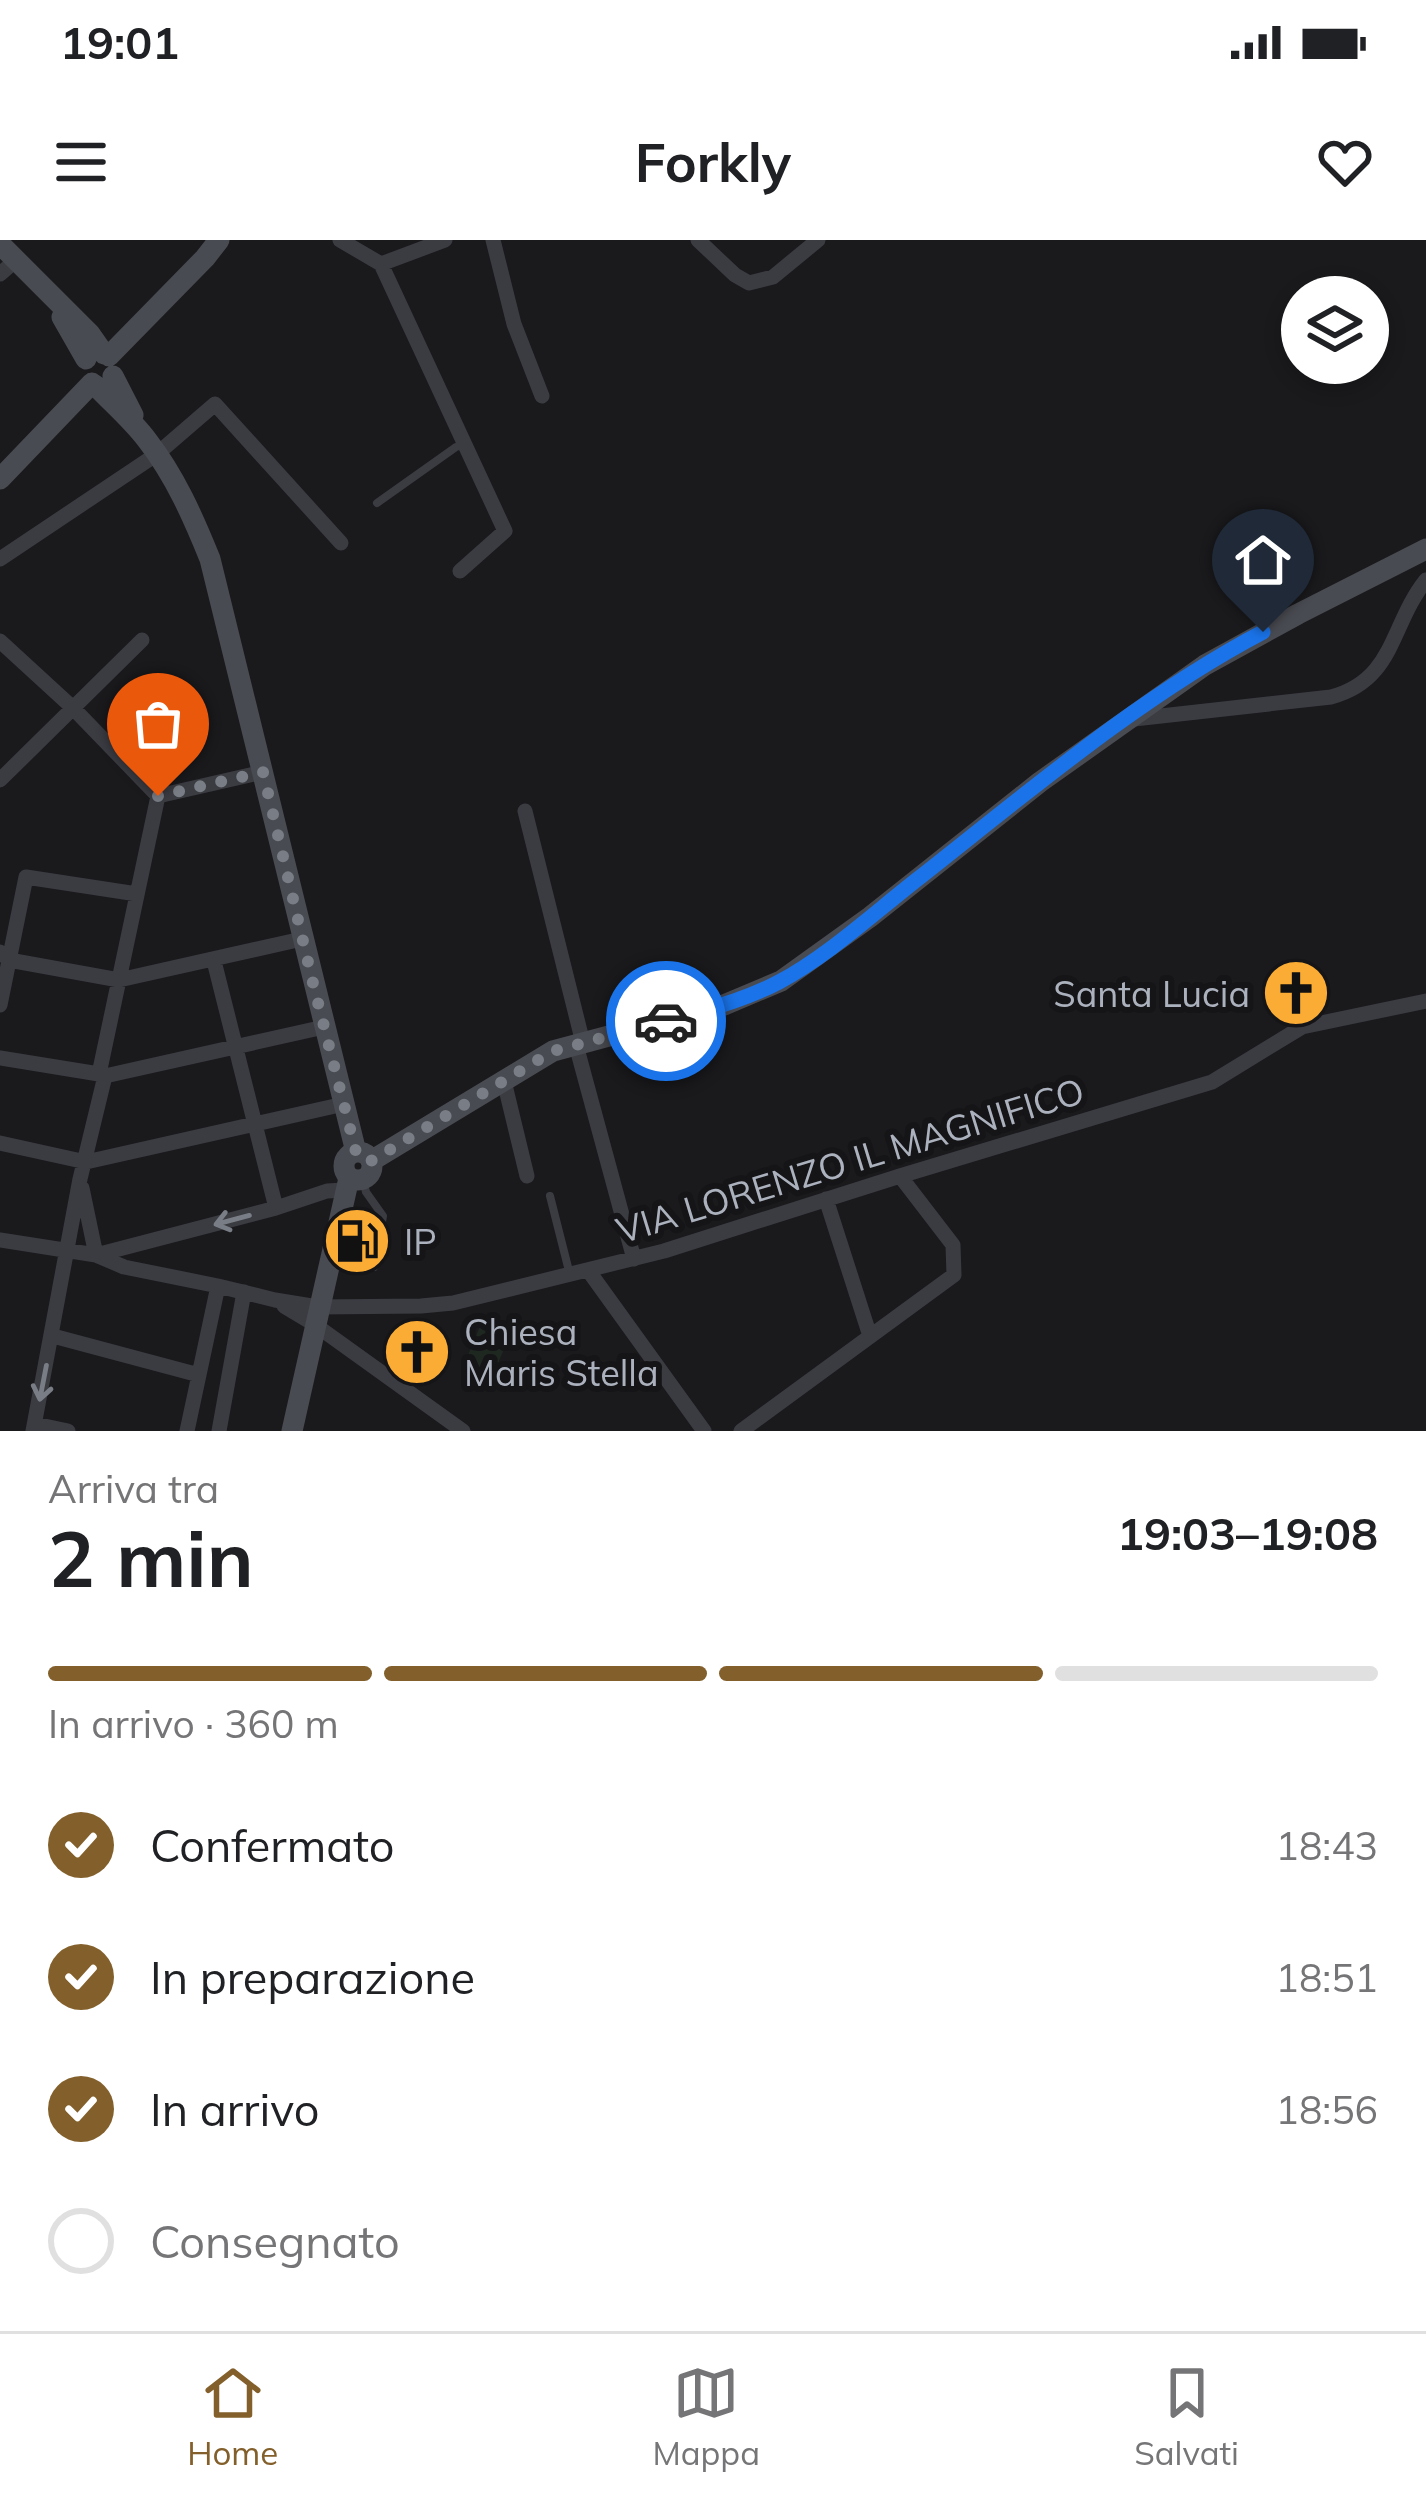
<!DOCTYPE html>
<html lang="it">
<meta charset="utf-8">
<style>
:root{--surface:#fff;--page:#f2f2f2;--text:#202124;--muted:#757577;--line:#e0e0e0;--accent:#83602b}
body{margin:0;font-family:Mulish,sans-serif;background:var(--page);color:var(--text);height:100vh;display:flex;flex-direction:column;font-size:45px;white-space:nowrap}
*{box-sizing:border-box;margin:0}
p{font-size:39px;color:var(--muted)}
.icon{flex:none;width:66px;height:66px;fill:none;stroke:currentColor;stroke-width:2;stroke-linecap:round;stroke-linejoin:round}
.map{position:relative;height:1191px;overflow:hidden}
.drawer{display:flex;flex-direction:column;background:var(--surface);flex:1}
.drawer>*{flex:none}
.tools{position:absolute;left:1281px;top:36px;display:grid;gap:24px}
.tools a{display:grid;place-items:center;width:108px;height:108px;border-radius:50%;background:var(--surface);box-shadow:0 6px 18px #0003;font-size:60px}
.pin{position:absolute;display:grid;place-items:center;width:102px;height:102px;color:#fff;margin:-123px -51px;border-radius:50% 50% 50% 0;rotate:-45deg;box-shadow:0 0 12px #0007}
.pin .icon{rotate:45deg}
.courier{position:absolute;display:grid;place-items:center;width:120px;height:120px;margin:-60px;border:9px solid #1a73e8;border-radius:50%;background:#fff;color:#222;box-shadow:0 3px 15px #0007}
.headline em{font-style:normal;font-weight:700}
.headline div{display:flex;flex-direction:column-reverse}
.headline{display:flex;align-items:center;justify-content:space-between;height:204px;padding:0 48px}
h1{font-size:78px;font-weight:700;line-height:90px}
.bar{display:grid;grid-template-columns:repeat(4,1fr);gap:18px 12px;align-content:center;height:144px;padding:0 48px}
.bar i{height:15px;border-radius:9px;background:var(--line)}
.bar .active{background:var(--accent)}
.bar p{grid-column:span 4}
ol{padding:0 48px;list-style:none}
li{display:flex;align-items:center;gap:36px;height:132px}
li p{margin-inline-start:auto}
li .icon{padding:12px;border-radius:50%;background:var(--accent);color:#fff;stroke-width:4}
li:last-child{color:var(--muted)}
li i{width:66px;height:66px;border:6px solid var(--line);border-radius:50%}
.status{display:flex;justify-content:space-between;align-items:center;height:84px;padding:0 60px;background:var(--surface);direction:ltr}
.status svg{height:33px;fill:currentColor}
header{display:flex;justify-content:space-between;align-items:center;height:156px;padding:0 48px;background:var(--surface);font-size:54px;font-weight:700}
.tab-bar{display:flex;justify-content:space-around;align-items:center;height:168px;border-top:3px solid var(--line);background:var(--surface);font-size:33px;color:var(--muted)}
.tab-bar a{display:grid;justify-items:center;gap:6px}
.tab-bar .active{color:var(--accent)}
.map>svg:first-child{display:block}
.green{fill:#1f2820}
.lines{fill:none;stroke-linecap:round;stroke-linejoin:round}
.lane{stroke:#3b3c42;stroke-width:8}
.street{stroke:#3b3c42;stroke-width:15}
.secondary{stroke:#494b52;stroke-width:21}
.oneway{stroke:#797d86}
.done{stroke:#797d85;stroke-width:12;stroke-dasharray:0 21.6}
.route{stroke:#1a73e8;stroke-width:15}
.labels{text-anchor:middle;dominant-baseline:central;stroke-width:12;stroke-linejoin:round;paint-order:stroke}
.poi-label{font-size:36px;fill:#acb2bd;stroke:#151518;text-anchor:start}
.street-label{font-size:36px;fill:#acb2bd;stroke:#151518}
</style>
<div class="status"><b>19:01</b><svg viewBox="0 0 49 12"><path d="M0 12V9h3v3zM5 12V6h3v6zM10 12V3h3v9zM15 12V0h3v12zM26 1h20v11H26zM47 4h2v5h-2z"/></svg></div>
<header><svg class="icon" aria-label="menu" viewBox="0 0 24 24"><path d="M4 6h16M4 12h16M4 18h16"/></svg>Forkly<svg class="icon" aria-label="heart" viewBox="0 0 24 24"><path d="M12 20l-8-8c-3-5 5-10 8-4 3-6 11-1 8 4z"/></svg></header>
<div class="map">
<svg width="1426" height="1191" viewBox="0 0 1426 1191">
<rect width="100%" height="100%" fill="#1a1a1d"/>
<path class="green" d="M484,1077L513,1089L491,1139L463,1127Z"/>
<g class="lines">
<path class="lane" d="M377,263L456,207L463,205
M363,940L366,952L383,976L374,1027
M550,956L570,1035"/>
<path class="street" d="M340,0L381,24L445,0
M493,0L514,84L542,156
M698,0L735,35L749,43L773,37L818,0
M381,24L505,291L460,331
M0,34L15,21
M0,319L157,214L215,164L341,303
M0,401L73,468L158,556L99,834L105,836L80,939L33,1191
M1134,479L1331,457C1395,440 1390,385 1426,340
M0,540L142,400
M158,556L263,532
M525,571L583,803
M0,712L9,720L119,740L302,699
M214,721L276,968
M0,765L26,637L137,654
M576,805L634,1019
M0,818L99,834
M105,836L324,787
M504,841L527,936
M0,903L86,922L344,864
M82,948L96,1015
M826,959L870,1096
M0,1000L96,1015L276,968L327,951L344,950
M96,1015L124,1027L218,1046L275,1060L318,1067L421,1066L453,1063L664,1011L900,936L1212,842L1302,787L1426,761
M588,1030L704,1191
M284,1066L314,1084L463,1191
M53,1096L199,1135
M35,1184L68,1191
M187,1191L218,1046
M219,1191L244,1052
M741,1191L954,1035L953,1005L900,936"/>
<path class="secondary" d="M0,4L90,94L104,114
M62,77L86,119
M109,116L205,18L219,0
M113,136L133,175
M95,145C112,163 132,180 147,200C175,236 193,277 210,319L356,912
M0,239L92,143
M344 926a14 14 0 1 1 28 0a14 14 0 1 1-28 0Z
M371,921L553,811L724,765L781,741L870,677L1040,542L1205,425L1298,374L1426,309
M292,1191L349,938"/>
</g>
<defs><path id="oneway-shaft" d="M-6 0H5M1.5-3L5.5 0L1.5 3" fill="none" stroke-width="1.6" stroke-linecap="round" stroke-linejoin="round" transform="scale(3)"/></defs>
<g class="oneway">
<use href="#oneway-shaft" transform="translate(232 980) rotate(165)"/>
<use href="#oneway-shaft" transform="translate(43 1143) rotate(101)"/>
</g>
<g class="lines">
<path class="done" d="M158,556L263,532L313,743L356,912L364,913L371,921L553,811L666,781"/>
<path class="route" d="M666,781C704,770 743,761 779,742C829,715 874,673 919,638C1027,553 1141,456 1263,392"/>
</g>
<defs>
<symbol id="church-disc" viewBox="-11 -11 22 22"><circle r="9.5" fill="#fbac34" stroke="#151518"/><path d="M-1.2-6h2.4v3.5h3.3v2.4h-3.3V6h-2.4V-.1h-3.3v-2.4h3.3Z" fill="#111"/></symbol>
<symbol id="fuel-disc" viewBox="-11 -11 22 22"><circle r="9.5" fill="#fbac34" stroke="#151518"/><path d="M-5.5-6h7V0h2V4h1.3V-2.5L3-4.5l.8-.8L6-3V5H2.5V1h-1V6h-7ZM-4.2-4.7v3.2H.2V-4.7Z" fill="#111"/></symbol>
</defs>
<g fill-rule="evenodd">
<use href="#church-disc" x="1258" y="715" width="76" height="76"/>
<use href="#fuel-disc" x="319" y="963" width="76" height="76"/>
<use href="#church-disc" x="379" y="1074" width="76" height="76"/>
</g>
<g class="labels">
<g class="poi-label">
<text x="1250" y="753" text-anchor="end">Santa Lucia</text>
<text x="404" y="1001">IP</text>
<text x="464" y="1091">Chiesa<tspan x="464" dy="41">Maris Stella</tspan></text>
</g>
<g class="street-label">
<text transform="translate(850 920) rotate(-17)">VIA LORENZO IL MAGNIFICO</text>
</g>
</g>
</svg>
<div class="tools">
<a><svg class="icon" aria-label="layers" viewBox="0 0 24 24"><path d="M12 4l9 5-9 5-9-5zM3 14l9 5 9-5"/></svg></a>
</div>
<div class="pin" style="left:158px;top:556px;background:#ea580c"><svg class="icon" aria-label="bag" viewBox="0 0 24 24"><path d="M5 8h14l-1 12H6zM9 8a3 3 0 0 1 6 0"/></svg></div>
<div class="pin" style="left:1263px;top:392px;background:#1f2937"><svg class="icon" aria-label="home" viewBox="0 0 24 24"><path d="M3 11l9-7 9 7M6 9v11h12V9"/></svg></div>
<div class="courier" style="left:666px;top:781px"><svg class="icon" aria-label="car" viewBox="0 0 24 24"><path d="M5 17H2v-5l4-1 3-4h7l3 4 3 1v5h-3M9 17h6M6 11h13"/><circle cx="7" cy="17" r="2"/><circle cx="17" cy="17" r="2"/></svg></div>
</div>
<section class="drawer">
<div class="headline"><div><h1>2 min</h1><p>Arriva tra</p></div><em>19:03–19:08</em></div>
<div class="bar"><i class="active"></i><i class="active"></i><i class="active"></i><i></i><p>In arrivo · 360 m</p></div>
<ol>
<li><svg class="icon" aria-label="check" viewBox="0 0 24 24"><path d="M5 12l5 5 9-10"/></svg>Confermato<p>18:43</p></li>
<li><svg class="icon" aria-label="check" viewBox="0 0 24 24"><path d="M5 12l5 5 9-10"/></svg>In preparazione<p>18:51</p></li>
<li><svg class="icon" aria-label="check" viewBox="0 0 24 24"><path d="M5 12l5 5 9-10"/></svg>In arrivo<p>18:56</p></li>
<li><i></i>Consegnato</li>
</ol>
</section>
<nav class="tab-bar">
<a class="active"><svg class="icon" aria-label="home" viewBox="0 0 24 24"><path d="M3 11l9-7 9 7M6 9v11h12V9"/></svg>Home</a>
<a><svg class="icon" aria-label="map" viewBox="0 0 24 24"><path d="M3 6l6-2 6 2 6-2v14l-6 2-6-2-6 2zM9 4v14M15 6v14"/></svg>Mappa</a>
<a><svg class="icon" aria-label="saved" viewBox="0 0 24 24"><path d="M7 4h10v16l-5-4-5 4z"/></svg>Salvati</a>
</nav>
